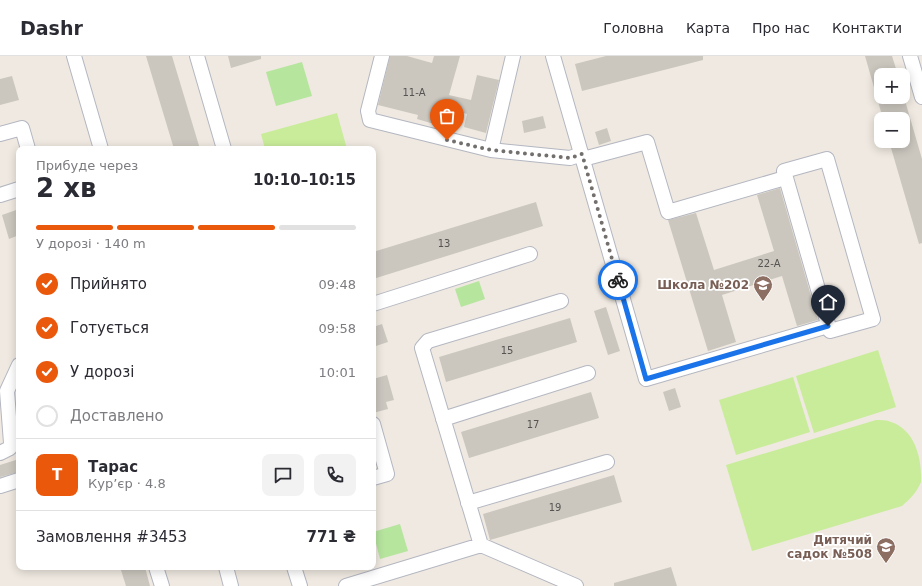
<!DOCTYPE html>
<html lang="uk">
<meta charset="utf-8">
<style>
:root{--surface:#fff;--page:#f2f2f3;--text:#2b2b33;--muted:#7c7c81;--line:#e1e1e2;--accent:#ea580c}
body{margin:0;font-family:"DejaVu Sans",sans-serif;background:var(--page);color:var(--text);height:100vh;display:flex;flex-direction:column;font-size:15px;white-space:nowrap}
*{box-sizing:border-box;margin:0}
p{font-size:13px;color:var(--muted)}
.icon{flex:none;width:22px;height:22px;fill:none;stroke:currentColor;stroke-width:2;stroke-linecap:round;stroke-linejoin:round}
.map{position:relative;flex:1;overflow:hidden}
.panel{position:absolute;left:16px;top:90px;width:360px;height:424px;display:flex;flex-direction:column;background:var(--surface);border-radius:8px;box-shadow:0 2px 10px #0003}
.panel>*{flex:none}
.fabs{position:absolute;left:874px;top:12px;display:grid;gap:8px}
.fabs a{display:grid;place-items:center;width:36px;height:36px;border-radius:8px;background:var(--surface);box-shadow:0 2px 10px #0003;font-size:20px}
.pin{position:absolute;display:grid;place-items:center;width:34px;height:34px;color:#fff;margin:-41px -17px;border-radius:50% 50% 50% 0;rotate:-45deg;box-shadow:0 0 4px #0007}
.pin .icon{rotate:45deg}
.courier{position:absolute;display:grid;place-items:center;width:40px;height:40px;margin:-20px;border:3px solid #1a73e8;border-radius:50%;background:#fff;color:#222;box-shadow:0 1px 5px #0007}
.headline em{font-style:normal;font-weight:800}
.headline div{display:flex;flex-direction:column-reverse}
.headline{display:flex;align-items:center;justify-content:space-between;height:68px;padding:0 20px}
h1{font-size:26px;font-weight:800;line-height:30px}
.bar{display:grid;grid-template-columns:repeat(4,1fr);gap:6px 4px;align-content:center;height:48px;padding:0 20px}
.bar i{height:5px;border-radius:3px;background:var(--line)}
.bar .current{background:var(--accent)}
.bar p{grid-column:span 4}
.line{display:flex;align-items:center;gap:10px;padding:0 20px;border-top:1px solid var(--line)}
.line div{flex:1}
.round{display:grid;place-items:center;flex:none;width:42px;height:42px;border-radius:8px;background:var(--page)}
ol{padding:0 20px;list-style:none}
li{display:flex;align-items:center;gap:12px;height:44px}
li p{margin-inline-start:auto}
li .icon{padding:4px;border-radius:50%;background:var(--accent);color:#fff;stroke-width:4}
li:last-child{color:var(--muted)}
li i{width:22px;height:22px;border:2px solid var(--line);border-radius:50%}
header{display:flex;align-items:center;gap:24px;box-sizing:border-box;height:56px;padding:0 20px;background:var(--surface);border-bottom:1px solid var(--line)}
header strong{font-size:19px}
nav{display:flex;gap:22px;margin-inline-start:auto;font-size:14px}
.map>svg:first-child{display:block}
.green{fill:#b6e59e}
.pitch{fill:#c9ec9a}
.building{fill:#cbc7bf}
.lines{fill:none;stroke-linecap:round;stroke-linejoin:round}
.minor-casing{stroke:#b4b7c1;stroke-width:16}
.minor{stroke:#fff;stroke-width:14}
.done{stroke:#726f6d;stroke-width:4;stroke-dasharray:0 7.2}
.route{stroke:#1a73e8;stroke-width:5}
.labels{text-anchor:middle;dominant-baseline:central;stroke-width:3.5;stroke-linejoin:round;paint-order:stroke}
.number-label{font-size:10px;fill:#555452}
.education-label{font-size:12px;font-weight:bold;fill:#785e54;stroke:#fff;text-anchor:end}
</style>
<header>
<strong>Dashr</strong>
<nav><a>Головна</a><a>Карта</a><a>Про нас</a><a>Контакти</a></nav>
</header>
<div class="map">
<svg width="922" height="530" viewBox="0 0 922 530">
<rect width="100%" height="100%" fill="#efe9e1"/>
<path class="green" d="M302,6L312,40L276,50L266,16Z
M479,225L485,243L461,251L455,233Z
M400,468L408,495L380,503L373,476Z"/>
<path class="pitch" d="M337,57L347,93H265L261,78Z
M878,294L896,351L814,377L796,320Z
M793,321L810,376L736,399L719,344Z
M876,364C881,364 887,364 891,366C915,374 922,402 921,426C917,436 910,443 902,450L752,495L726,409Z"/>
<path class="building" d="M146,0H172L200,93H174Z
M228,0H261V3L231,12Z
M390,0H407L432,7L434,0H460L449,39L471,44L477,19L499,24L486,77L464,71L467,58L446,52L441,70L417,63L418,59L378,49Z
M606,0H703V4L582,35L575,8Z
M865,0H892L898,19H881V41H904L922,103V187L919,188L889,85H903V63H883Z
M12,20L19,44L0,49V23Z
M543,60L546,72L524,77L522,65Z
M607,72L611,85L599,89L595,76Z
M780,132L818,264L797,270L782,220L722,239L736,286L708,295L668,164L696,157L714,214L774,195L757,139Z
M536,146L543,170L373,223V196Z
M19,153V179L9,183L2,159Z
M606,251L620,295L608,299L594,255Z
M570,262L577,286L446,326L439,301Z
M382,268L388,286L373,291V271Z
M387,319L394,344L386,346L388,353L373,357V323Z
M675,332L681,351L669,355L663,336Z
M591,336L599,362L469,402L461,376Z
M19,403V416L0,421V409Z
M614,419L622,446L490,484L483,458Z
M120,511H145L150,530H126Z
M671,511L677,530H614V527Z"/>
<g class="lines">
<defs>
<path id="minor" d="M74,0L101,93
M197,0L224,93
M382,0L368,55L370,64L491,94L513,0
M553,0L646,323L828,270
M910,0L922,41
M0,78L22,72L28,93
M491,94L570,102L582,98
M583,103L647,86L668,156L785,122
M827,103L873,263L830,275L784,115Z
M0,139L19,133
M373,248L530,198
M443,363L588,317
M373,368L387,418L373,422
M0,397L10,392L11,387L7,335L19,309
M0,430L19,424
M468,447L607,406
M481,489L422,292L428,285L561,245
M156,511L162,530
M226,511L231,530
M294,511L300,530
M346,530L481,489L576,530"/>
</defs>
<use href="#minor" class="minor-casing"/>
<use href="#minor" class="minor"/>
</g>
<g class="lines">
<path class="done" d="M447,84L491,94L570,102L582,98L618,224"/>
<path class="route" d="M618,224L646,323L828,270"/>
</g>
<defs>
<symbol id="school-pin" viewBox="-11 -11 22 30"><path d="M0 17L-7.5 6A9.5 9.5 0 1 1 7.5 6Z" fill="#8d6e63" stroke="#fff"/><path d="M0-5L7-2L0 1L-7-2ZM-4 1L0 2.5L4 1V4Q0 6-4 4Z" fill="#fff"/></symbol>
</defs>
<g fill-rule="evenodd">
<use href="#school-pin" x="752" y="218" width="22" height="30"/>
<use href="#school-pin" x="875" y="480" width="22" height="30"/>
</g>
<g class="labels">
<g class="number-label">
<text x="414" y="36">11-А</text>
<text x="444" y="187">13</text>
<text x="769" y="207">22-А</text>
<text x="507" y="294">15</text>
<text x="533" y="368">17</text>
<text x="555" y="451">19</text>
</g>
<g class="education-label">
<text x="749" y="229">Школа №202</text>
<text x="872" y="484">Дитячий<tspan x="872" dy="14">садок №508</tspan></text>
</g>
</g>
</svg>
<div class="fabs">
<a>+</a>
<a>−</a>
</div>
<div class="pin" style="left:447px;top:84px;background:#ea580c"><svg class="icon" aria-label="bag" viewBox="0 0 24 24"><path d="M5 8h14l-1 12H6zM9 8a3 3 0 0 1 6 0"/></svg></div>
<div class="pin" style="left:828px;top:270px;background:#1f2937"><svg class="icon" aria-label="home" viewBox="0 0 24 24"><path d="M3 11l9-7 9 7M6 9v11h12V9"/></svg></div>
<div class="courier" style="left:618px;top:224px"><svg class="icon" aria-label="bike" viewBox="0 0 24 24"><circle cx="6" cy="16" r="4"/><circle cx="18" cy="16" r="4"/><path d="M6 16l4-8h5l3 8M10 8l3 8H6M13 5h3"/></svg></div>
<section class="panel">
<div class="headline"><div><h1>2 хв</h1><p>Прибуде через</p></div><em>10:10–10:15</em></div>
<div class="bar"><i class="current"></i><i class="current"></i><i class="current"></i><i></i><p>У дорозі · 140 m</p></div>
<ol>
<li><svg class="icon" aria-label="check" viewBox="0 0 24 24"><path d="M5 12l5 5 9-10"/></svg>Прийнято<p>09:48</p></li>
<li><svg class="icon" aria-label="check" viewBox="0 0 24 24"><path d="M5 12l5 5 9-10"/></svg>Готується<p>09:58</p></li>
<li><svg class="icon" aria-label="check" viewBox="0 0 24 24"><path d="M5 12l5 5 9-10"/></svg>У дорозі<p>10:01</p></li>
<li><i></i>Доставлено</li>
</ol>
<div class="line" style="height:72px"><b class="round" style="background:var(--accent);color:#fff">Т</b><div><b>Тарас</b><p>Кур’єр · 4.8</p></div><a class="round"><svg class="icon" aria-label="chat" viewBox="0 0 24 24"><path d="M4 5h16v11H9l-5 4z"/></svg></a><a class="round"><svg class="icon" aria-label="phone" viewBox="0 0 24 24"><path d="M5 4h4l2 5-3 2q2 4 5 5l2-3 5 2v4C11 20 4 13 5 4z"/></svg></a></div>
<div class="line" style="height:52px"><div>Замовлення #3453</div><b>771 ₴</b></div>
</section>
</div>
